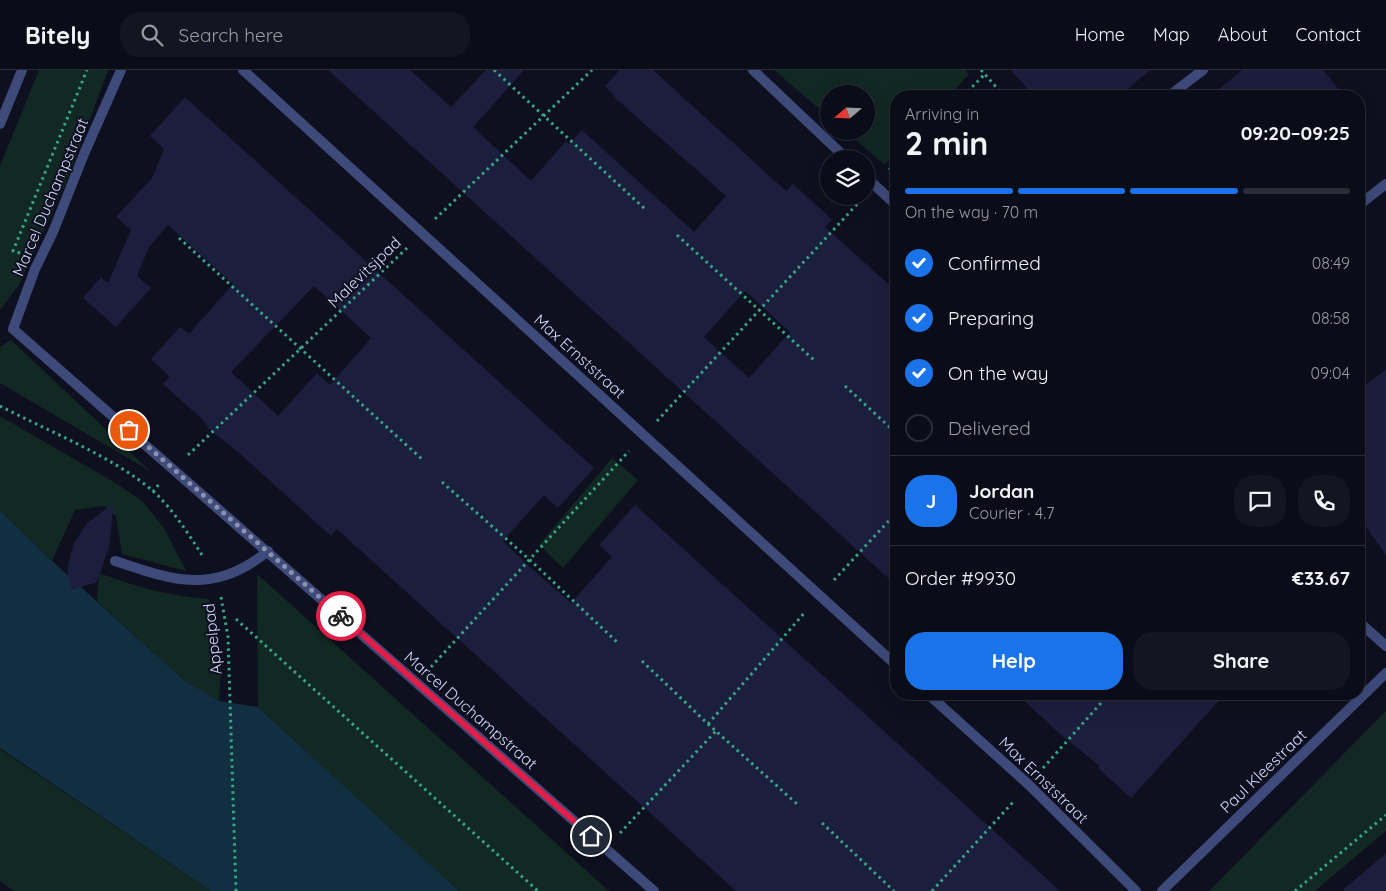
<!DOCTYPE html>
<meta charset="utf-8">
<style>
:root{--surface:#0a0c17;--page:#131520;--text:#f1f3f6;--muted:#999ba1;--line:#2a2c36;--accent:#1a73e8}
body{margin:0;font-family:Quicksand,sans-serif;background:var(--page);color:var(--text);height:100vh;display:flex;flex-direction:column;font-size:19px;white-space:nowrap}
*{box-sizing:border-box;margin:0}
p{font-size:16px;color:var(--muted)}
.icon{flex:none;width:28px;height:28px;fill:none;stroke:currentColor;stroke-width:2;stroke-linecap:round;stroke-linejoin:round}
.map{position:relative;flex:1;overflow:hidden}
.sheet{position:absolute;left:890px;top:20px;width:475px;height:610px;display:flex;flex-direction:column;background:var(--surface);border-radius:20px;box-shadow:0 5px 20px #0002,0 0 0 1px var(--line)}
.sheet>*{flex:none}
.needle{width:32px;rotate:251deg}
.fabs{position:absolute;left:820px;top:15px;display:grid;gap:10px}
.fabs a{display:grid;place-items:center;width:55px;height:55px;border-radius:50%;background:var(--surface);box-shadow:0 5px 20px #0002,0 0 0 1px var(--line);font-size:25px}
.pin{position:absolute;display:grid;place-items:center;width:42px;height:42px;color:#fff;margin:-21px;border:2px solid #fff;border-radius:50%;box-shadow:0 1px 5px #0007}
.courier{position:absolute;display:grid;place-items:center;width:50px;height:50px;margin:-25px;border:4px solid #e11d48;border-radius:50%;background:#fff;color:#222;box-shadow:0 1px 6px #0007}
.summary em{font-style:normal;font-weight:800}
.summary div{display:flex;flex-direction:column-reverse}
.summary{display:flex;align-items:center;justify-content:space-between;height:85px;padding:0 15px}
h1{font-size:32px;font-weight:800;line-height:38px}
.bar{display:grid;grid-template-columns:repeat(4,1fr);gap:8px 5px;align-content:center;height:60px;padding:0 15px}
.bar i{height:6px;border-radius:4px;background:var(--line)}
.bar .current{background:var(--accent)}
.bar p{grid-column:span 4}
.line{display:flex;align-items:center;gap:12px;padding:0 15px;border-top:1px solid var(--line)}
.line div{flex:1}
.round{display:grid;place-items:center;flex:none;width:52px;height:52px;border-radius:20px;background:var(--page)}
ol{padding:0 15px;list-style:none}
li{display:flex;align-items:center;gap:15px;height:55px}
li p{margin-inline-start:auto}
li .icon{padding:5px;border-radius:50%;background:var(--accent);color:#fff;stroke-width:4}
li:last-child{color:var(--muted)}
li i{width:28px;height:28px;border:2px solid var(--line);border-radius:50%}
.action{display:flex;gap:10px;margin-top:auto;padding:10px 15px}
.action a{flex:1;height:58px;border-radius:20px;background:var(--accent);color:#fff;font-size:20px;font-weight:800;line-height:58px;text-align:center}
.action a+a{background:var(--page);color:var(--text)}
header{display:flex;align-items:center;gap:30px;box-sizing:border-box;height:70px;padding:0 25px;background:var(--surface);border-bottom:1px solid var(--line)}
header strong{font-size:24px}
nav{display:flex;gap:28px;margin-inline-start:auto;font-size:18px}
.search{width:350px;height:45px;background:var(--page);display:flex;align-items:center;gap:12px;box-sizing:border-box;padding:0 18px;border-radius:20px;color:var(--muted);font-size:19px}
.map>svg:first-child{display:block}
.green{fill:#122822}
.water{fill:#112f40}
.building{fill:#1c1e3e;fill-rule:evenodd}
.lines{fill:none;stroke-linecap:round;stroke-linejoin:round}
.path{stroke:#38a785;stroke-width:3;stroke-dasharray:2.5 4;stroke-linecap:butt}
.service{stroke:#3e4a7a;stroke-width:10}
.minor{stroke:#3e4a7a;stroke-width:10}
.done{stroke:#8d91ae;stroke-width:5;stroke-dasharray:0 9}
.route{stroke:#e11d48;stroke-width:6}
.labels{text-anchor:middle;dominant-baseline:central;stroke-width:4;stroke-linejoin:round;paint-order:stroke}
.street-label{font-size:16px;fill:#d1d6fb;stroke:#0e101f}
</style>
<header>
<strong>Bitely</strong>
<div class="search"><svg class="icon" aria-label="search" viewBox="0 0 24 24"><circle cx="10" cy="10" r="6"/><path d="M15 15l6 6"/></svg>Search here</div>
<nav><a>Home</a><a>Map</a><a>About</a><a>Contact</a></nav>
</header>
<div class="map">
<svg width="1386" height="821" viewBox="0 0 1386 821">
<rect width="100%" height="100%" fill="#0e101f"/>
<path class="green" d="M39,0H108L70,103L19,215L0,240V96Z
M774,0H965L969,4L949,26H896V82L885,95L845,61H866V24H829V47Z
M11,270L150,401L0,313V277Z
M0,346L117,414L142,431L164,458L186,501L122,484L116,446L104,436L75,440L52,491L0,440Z
M612,388L638,410L563,498L539,475Z
M99,503C135,517 170,526 209,529L221,599L219,631L184,610L97,531Z
M257,504L609,821H459L258,637Z
M1386,641V761L1315,821H1209Z
M0,679L211,821H14L0,811Z"/>
<path class="water" d="M0,440L52,491L184,610L219,631L258,637L459,821H211L0,678Z"/>
<path class="building" d="M328,0H410L451,37L486,0H524L473,57L531,111L566,71L569,74L582,60L694,162L726,126L613,26L614,25L605,16L620,0H653L786,121L793,114L825,143L832,150L825,157L896,221V515ZM745,221L790,262L749,308L704,267Z
M1011,0H1150L1119,26H1034Z
M1242,0H1323L1344,26H1211Z
M185,27L594,398L558,438L544,425L503,471L529,496L571,533L612,487L599,475L635,435L1060,821H736L337,459L331,466L238,382L210,360L202,349L163,314L170,307L151,289L180,257L189,264L233,214L168,155L149,177L137,206L151,218L116,257L83,228L101,207L108,213L131,160L116,147L152,108L164,79L150,66ZM314,216L371,268L330,315L317,303L278,346L231,302Z
M1386,300V485L1359,447V319Z
M114,433L109,477L97,512L72,520L68,506V494L74,473L87,453Z
M1017,624H1225L1131,728L1098,698L1100,696L1061,665Z
M1386,783V821H1342Z"/>
<g class="lines">
<path class="path" d="M494,0L645,139
M981,0L1004,26
M963,26L985,4
M889,100L896,93
M435,149L592,0
M677,165L815,291
M179,168L424,391
M20,183L13,181L87,0
M845,316L896,363
M0,336C48,361 112,386 153,421C173,439 189,465 204,488
M657,351L860,131
M188,385L407,178
M442,412L530,490L619,574
M153,422L159,414
M834,510L896,443
M221,527L228,567L236,821
M236,549L538,821
M642,591L708,654L797,734
M431,597L629,381
M708,654L806,541
M1043,698L1109,624
M822,753L894,821
M620,763L716,661
M932,821L1014,731
M1295,821L1386,745"/>
<path class="service" d="M0,54L22,0"/>
<path class="minor" d="M121,0L84,84L53,162L35,199L13,259L654,821
M243,0L896,595
M753,0L847,89
M1169,26L1203,0
M866,107L896,135
M1359,135L1386,114
M115,491C174,511 215,525 268,481
M1359,552L1386,576
M928,624L1028,714L1136,821
M1162,821L1386,603"/>
</g>
<g class="lines">
<path class="done" d="M129,360L341,546"/>
<path class="route" d="M341,546L591,766"/>
</g>
<g class="labels">
<g class="street-label">
<text transform="translate(50 127) rotate(-67)">Marcel Duchampstraat</text>
<text transform="translate(364 202) rotate(-44)">Malevitsjpad</text>
<text transform="translate(580 286) rotate(42)">Max Ernststraat</text>
<text transform="translate(212 569) rotate(-96)">Appelpad</text>
<text transform="translate(471 640) rotate(41)">Marcel Duchampstraat</text>
<text transform="translate(1263 701) rotate(-44)">Paul Kleestraat</text>
<text transform="translate(1044 710) rotate(44)">Max Ernststraat</text>
</g>
</g>
</svg>
<div class="fabs">
<a><svg class="needle" viewBox="-14 -14 28 28"><path d="M0-13l5 13h-10z" fill="#e53935"/><path d="M0 13l5-13h-10z" fill="#999ba1"/></svg></a>
<a><svg class="icon" aria-label="layers" viewBox="0 0 24 24"><path d="M12 4l9 5-9 5-9-5zM3 14l9 5 9-5"/></svg></a>
</div>
<div class="pin" style="left:129px;top:360px;background:#ea580c"><svg class="icon" aria-label="bag" viewBox="0 0 24 24"><path d="M5 8h14l-1 12H6zM9 8a3 3 0 0 1 6 0"/></svg></div>
<div class="pin" style="left:591px;top:766px;background:#1f2937"><svg class="icon" aria-label="home" viewBox="0 0 24 24"><path d="M3 11l9-7 9 7M6 9v11h12V9"/></svg></div>
<div class="courier" style="left:341px;top:546px"><svg class="icon" aria-label="bike" viewBox="0 0 24 24"><circle cx="6" cy="16" r="4"/><circle cx="18" cy="16" r="4"/><path d="M6 16l4-8h5l3 8M10 8l3 8H6M13 5h3"/></svg></div>
<section class="sheet">
<div class="summary"><div><h1>2 min</h1><p>Arriving in</p></div><em>09:20–09:25</em></div>
<div class="bar"><i class="current"></i><i class="current"></i><i class="current"></i><i></i><p>On the way · 70 m</p></div>
<ol>
<li><svg class="icon" aria-label="check" viewBox="0 0 24 24"><path d="M5 12l5 5 9-10"/></svg>Confirmed<p>08:49</p></li>
<li><svg class="icon" aria-label="check" viewBox="0 0 24 24"><path d="M5 12l5 5 9-10"/></svg>Preparing<p>08:58</p></li>
<li><svg class="icon" aria-label="check" viewBox="0 0 24 24"><path d="M5 12l5 5 9-10"/></svg>On the way<p>09:04</p></li>
<li><i></i>Delivered</li>
</ol>
<div class="line" style="height:90px"><b class="round" style="background:var(--accent);color:#fff">J</b><div><b>Jordan</b><p>Courier · 4.7</p></div><a class="round"><svg class="icon" aria-label="chat" viewBox="0 0 24 24"><path d="M4 5h16v11H9l-5 4z"/></svg></a><a class="round"><svg class="icon" aria-label="phone" viewBox="0 0 24 24"><path d="M5 4h4l2 5-3 2q2 4 5 5l2-3 5 2v4C11 20 4 13 5 4z"/></svg></a></div>
<div class="line" style="height:65px"><div>Order #9930</div><b>€33.67</b></div>
<div class="action"><a>Help</a><a>Share</a></div>
</section>
</div>
